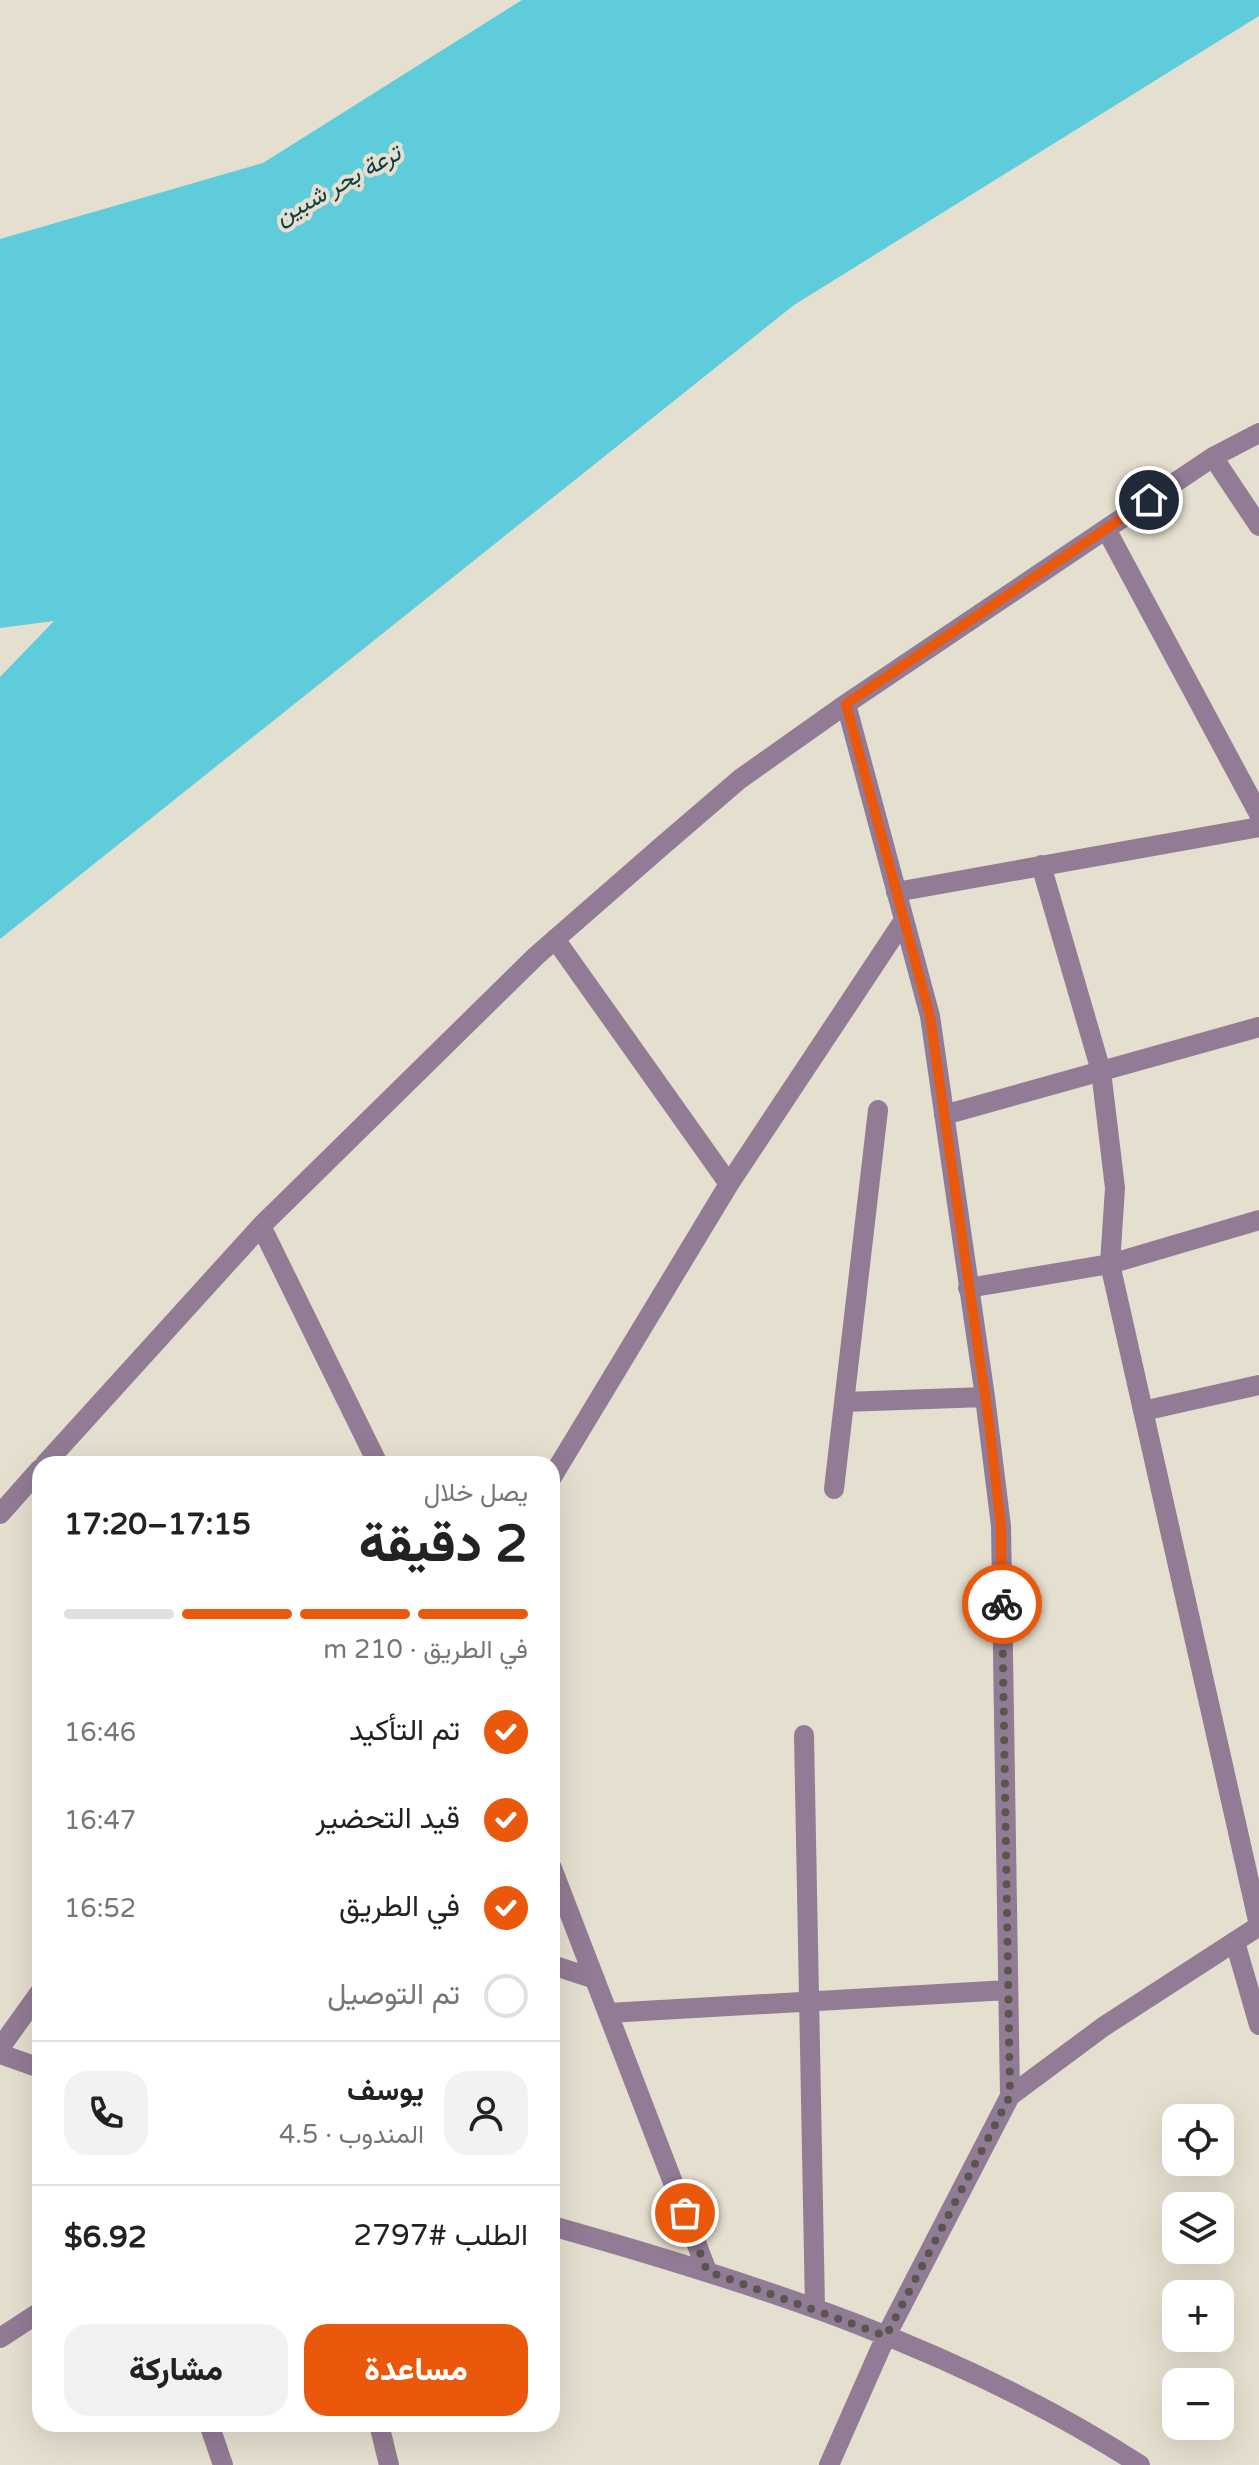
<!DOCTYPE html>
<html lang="ar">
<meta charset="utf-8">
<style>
:root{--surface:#fff;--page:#f2f2f2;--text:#222;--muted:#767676;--line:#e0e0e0;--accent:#ea580c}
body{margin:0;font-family:"Varela Round",Vazirmatn,sans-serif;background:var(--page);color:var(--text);direction:rtl;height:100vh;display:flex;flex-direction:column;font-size:30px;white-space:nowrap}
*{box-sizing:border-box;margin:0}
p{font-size:26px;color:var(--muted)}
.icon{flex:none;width:44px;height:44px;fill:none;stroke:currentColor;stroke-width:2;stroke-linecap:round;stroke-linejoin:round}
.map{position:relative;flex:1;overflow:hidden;direction:ltr}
.side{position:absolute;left:32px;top:1456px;width:528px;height:976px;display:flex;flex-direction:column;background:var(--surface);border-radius:24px;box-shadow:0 8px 32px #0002;direction:rtl}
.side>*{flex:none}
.buttons{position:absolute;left:1162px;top:2104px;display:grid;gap:16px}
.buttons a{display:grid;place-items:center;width:72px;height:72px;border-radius:16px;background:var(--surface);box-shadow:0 8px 32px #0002;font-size:40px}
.pin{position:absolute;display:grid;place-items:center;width:68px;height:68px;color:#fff;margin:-34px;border:4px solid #fff;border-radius:50%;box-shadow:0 2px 8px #0007}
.courier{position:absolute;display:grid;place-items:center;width:80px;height:80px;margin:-40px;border:6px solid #ea580c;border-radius:50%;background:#fff;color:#222;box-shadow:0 2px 10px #0007}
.overview em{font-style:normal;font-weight:800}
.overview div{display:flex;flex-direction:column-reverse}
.overview{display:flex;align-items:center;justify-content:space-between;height:136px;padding:0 32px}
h1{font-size:52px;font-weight:800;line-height:60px}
.bar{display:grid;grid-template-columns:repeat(4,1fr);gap:12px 8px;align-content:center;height:96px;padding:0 32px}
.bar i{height:10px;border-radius:6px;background:var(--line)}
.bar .on{background:var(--accent)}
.bar p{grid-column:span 4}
.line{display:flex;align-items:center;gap:20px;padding:0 32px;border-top:2px solid var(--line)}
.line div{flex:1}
.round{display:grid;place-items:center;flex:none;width:84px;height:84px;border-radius:24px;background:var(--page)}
ol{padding:0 32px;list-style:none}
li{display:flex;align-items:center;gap:24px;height:88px}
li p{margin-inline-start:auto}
li .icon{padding:8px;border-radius:50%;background:var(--accent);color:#fff;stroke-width:4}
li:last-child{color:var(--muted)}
li i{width:44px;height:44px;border:4px solid var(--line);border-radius:50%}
.button{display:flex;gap:16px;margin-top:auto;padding:16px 32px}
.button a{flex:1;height:92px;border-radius:24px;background:var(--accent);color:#fff;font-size:32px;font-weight:800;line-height:92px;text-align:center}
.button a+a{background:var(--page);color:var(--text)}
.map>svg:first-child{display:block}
.water{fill:#5eccdb}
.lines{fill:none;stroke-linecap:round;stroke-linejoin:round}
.minor{stroke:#927b94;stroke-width:20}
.done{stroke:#5a564e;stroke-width:8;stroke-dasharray:0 14.4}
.route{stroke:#ea580c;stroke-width:10}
.labels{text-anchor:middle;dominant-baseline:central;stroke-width:8;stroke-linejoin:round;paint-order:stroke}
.water-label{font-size:24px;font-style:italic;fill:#0c4046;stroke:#e5dfcf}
</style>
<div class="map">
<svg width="1259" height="2465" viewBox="0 0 1259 2465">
<rect width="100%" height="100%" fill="#e5dfcf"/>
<path class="water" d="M522,0H1259V16L794,305L0,939V677L54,621L0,628V239L263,163Z"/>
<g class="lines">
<path class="minor" d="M1213,457L1259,526
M1106,529L1259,814
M846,704L930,1016L985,1397L1001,1526L1010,2096
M1041,865L1101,1071L1115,1188L1110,1264L1259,1925
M896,892L1259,827
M555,939L729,1184
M944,1115L1259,1027
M261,1226L378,1464
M968,1288L1110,1264L1259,1220
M844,1402L985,1397
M1143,1411L1259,1385
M45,1464L261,1226L536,956L662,846L740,779L846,704L1213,457L1259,433
M552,1477L729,1184L904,920
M834,1489L878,1110
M0,1514L40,1469
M804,1735L815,2308
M552,1868L707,2271
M1235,1942L1259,2025
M552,1965L595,1979
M608,2013L1008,1990
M0,2048L40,1992
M0,2054L40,2068
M552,2226C755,2283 961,2349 1140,2465
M0,2338L40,2312
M209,2424L223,2465
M379,2424L389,2465
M829,2465L886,2336L1010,2096L1103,2027L1259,1926"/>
</g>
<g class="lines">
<path class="done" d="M685,2213L707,2271L886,2336L1010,2096L1002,1604"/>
<path class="route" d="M1002,1604L1001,1526L989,1423L930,1016L846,704L1149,500"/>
</g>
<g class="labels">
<g class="water-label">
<text transform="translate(338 185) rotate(-29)">ترعة بحر شبين</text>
</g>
</g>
</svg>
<div class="buttons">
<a><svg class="icon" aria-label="locate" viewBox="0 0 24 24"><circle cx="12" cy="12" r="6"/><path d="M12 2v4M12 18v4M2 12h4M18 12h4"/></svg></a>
<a><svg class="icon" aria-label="layers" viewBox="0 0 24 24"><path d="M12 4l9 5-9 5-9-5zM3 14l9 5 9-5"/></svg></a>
<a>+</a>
<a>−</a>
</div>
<div class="pin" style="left:685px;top:2213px;background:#ea580c"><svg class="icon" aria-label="bag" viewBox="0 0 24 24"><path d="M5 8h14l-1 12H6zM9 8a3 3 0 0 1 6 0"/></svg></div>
<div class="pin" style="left:1149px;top:500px;background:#1f2937"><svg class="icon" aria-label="home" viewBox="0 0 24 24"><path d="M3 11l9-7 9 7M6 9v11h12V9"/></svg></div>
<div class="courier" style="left:1002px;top:1604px"><svg class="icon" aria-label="bike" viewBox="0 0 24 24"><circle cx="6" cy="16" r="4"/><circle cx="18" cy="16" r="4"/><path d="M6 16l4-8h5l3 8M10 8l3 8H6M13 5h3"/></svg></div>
<section class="side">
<div class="overview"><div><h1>2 دقيقة</h1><p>يصل خلال</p></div><em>17:15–17:20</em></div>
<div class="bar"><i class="on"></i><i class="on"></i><i class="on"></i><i></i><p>في الطريق · 210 m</p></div>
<ol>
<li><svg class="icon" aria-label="check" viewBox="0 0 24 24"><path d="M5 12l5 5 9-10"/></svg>تم التأكيد<p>16:46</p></li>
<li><svg class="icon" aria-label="check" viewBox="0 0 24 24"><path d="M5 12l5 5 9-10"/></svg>قيد التحضير<p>16:47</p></li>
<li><svg class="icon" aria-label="check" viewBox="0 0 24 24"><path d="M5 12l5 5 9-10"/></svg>في الطريق<p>16:52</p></li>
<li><i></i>تم التوصيل</li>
</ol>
<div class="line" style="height:144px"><a class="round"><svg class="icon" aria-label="person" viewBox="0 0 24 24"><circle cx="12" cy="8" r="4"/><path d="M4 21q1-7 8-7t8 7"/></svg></a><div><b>يوسف</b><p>المندوب · 4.5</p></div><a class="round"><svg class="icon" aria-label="phone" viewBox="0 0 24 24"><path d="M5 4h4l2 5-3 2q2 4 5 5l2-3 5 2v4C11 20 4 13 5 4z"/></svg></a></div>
<div class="line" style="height:104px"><div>الطلب #2797</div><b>$6.92</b></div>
<div class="button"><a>مساعدة</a><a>مشاركة</a></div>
</section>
</div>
